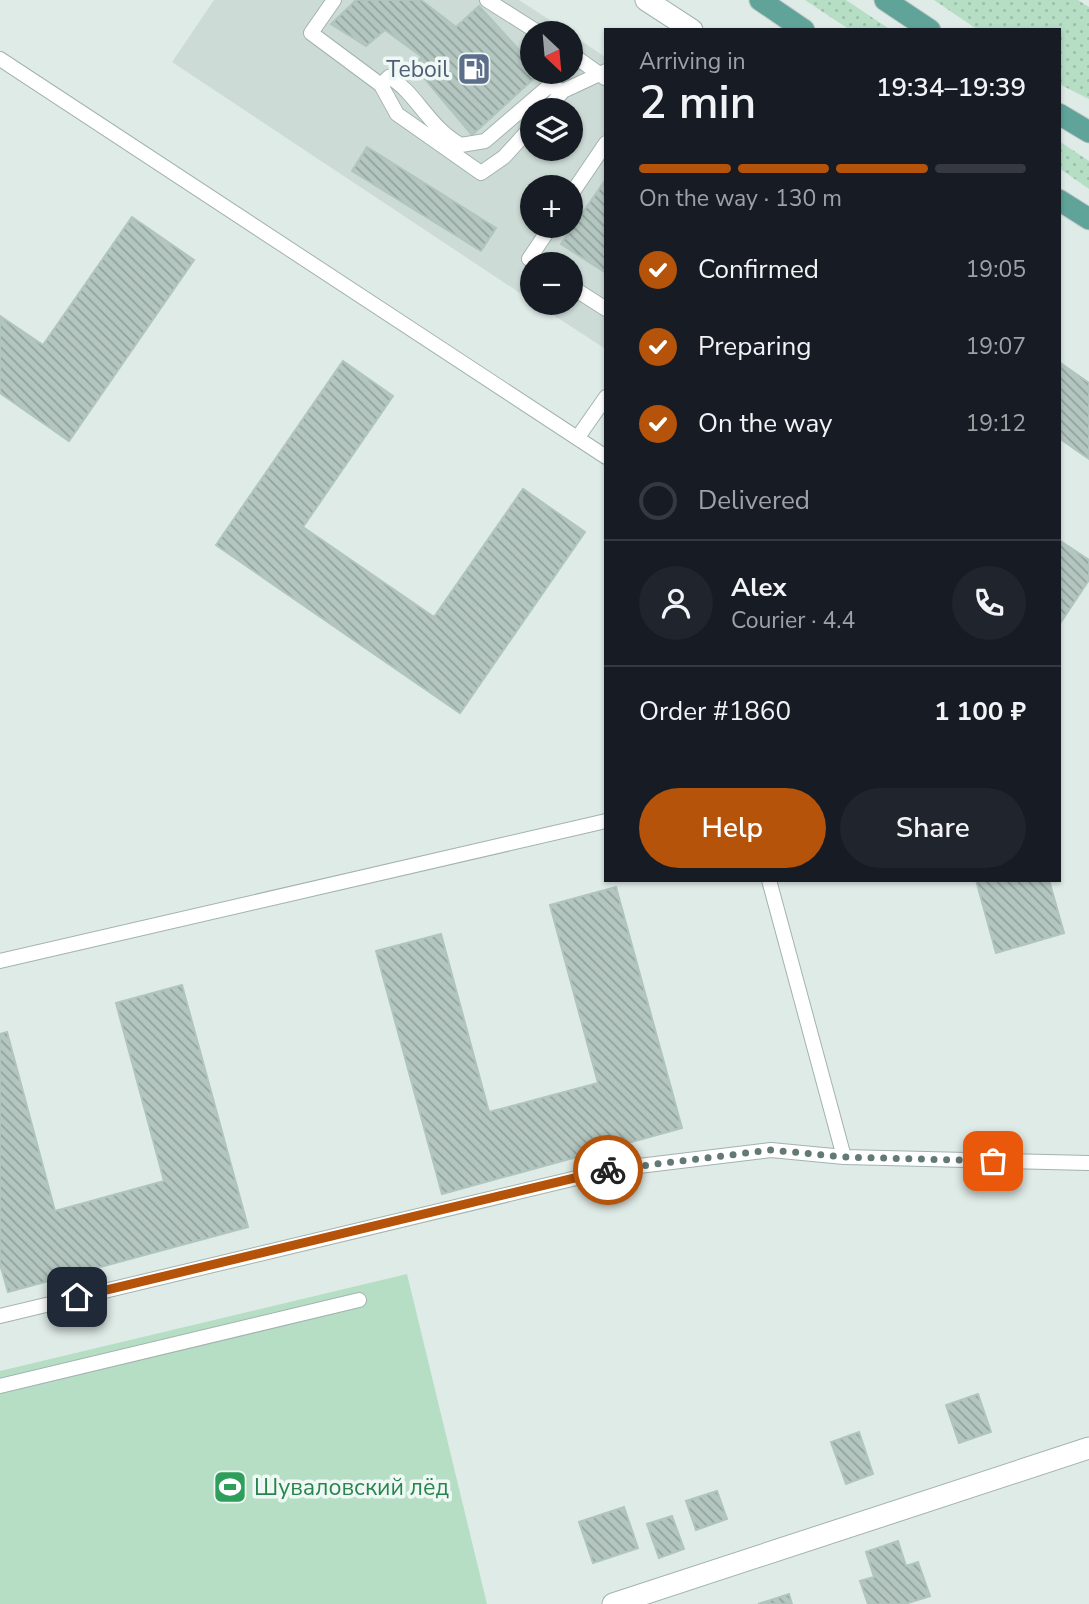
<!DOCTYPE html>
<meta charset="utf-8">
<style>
:root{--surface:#171b24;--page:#20242c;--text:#f1f3f6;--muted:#9ea1a6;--line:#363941;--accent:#b45309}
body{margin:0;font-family:"Nunito Sans",sans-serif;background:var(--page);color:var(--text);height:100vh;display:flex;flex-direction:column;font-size:26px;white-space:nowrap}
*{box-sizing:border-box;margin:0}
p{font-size:23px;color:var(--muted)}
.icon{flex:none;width:38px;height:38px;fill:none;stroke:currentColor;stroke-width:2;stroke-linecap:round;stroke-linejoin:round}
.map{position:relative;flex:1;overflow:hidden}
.side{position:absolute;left:604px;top:28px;width:457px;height:854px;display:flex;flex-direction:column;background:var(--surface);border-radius:0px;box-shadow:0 2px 5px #0004}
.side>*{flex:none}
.needle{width:46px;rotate:154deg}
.controls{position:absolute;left:520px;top:21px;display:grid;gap:14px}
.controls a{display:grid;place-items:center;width:63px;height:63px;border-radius:50%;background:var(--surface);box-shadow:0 2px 5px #0004;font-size:35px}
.pin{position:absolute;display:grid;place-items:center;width:60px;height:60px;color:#fff;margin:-30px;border-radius:14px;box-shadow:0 4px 10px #0006}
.courier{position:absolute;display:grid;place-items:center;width:70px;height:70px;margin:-35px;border:5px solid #b45309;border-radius:50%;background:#fff;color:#222;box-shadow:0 2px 9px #0007}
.head em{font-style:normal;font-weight:600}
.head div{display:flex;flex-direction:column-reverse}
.head{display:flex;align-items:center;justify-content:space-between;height:119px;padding:0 35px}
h1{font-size:46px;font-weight:600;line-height:52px}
.bar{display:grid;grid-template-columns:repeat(4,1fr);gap:10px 7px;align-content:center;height:84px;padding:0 35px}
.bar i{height:9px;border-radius:5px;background:var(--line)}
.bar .on{background:var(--accent)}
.bar p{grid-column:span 4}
.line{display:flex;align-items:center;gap:18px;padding:0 35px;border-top:2px solid var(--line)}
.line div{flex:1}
.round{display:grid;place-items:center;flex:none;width:74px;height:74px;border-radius:37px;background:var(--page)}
ol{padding:0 35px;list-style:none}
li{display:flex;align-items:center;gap:21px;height:77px}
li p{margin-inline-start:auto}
li .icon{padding:7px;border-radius:50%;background:var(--accent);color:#fff;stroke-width:4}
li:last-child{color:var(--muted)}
li i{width:38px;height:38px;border:4px solid var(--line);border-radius:50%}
.button{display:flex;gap:14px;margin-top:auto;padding:14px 35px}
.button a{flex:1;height:80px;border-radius:42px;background:var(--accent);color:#fff;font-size:28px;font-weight:600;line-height:80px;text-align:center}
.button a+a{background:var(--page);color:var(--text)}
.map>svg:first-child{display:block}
.built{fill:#cddbd6;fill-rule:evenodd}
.grass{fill:url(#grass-dots)}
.green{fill:#b6dec5}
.building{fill:url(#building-back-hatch);stroke:#b1c5bf;stroke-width:2}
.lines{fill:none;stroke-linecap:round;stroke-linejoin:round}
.service-casing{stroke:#a2b3af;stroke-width:16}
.minor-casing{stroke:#a2b3af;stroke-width:23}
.primary-casing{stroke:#c0c8c7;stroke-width:23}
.service{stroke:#fff;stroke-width:14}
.minor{stroke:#fff;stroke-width:21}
.primary{stroke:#60a499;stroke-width:21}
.done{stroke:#627975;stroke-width:7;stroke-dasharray:0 12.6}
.route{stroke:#b45309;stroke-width:9}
.labels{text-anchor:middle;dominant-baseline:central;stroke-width:7;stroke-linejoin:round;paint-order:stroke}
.service-label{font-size:23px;fill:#4e5e75;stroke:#eff8f4;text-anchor:end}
.leisure-label{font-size:23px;fill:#27864d;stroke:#eff8f4;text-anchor:start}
</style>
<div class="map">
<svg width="1089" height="1604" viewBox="0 0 1089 1604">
<defs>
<pattern id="grass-dots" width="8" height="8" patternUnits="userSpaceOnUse" patternTransform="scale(1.75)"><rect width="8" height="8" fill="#b6dec5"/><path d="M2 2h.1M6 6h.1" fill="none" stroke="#9cbfaa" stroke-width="1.8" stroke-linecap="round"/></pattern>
<pattern id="building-back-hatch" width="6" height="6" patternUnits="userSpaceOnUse" patternTransform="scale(1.75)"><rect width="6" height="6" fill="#b4c6c0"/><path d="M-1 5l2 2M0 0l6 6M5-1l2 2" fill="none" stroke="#92a29d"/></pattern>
</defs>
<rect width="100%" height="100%" fill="#dfebe7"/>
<path class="built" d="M214,0H519L570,33H532V72H570L571,34L605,57L604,348L535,303H570V264H532V301L172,62ZM532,110H570V149H532ZM532,187H570V226H532Z"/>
<path class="grass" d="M805,0H846L891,30H850Z
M934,0H1078L1089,7V99L1059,84V30H978Z
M1059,141L1089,161V189L1059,168Z"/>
<path class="green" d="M407,1274L487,1604H0V1371Z"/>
<path class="building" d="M356,0H421L456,27L479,6L532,64V72L540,73L472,135L414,66L422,57L385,30L366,46L331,24Z
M367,147L496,228L481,251L352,171Z
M606,179V273L561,244Z
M132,217L194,260L69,441L0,393V316L43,345Z
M343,361L393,396L303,527L434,617L523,489L585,532L460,713L216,545Z
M1059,362L1089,383V459L1059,438Z
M1059,540L1089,560V580L1059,625Z
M976,880H1049L1064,933L996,953Z
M616,887L682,1128L442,1194L376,951L441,934L489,1112L598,1083L550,905Z
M182,985L248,1227L8,1292L0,1264V1034L7,1032L55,1211L164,1181L116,1003Z
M978,1394L991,1432L959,1443L946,1405Z
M859,1432L873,1474L846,1484L831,1442Z
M717,1491L727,1519L696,1530L686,1501Z
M624,1507L638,1548L593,1563L579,1522Z
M672,1516L684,1549L659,1558L647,1524Z
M898,1541L906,1566L918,1562L930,1596L905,1604H868L860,1581L874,1577L866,1552Z
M789,1594L792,1604H758Z"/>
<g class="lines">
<defs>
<path id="service" d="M334,0L311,33L381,85L397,114L481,173L504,157L532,126
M487,0L539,33
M570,53L605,78
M0,59L606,457
M381,85L389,77C416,92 428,127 461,145L485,141L549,86L563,91
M547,110L563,91L606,71
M570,196L606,143
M538,264L529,259L551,226
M570,286L606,309
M578,437L606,397
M769,880L844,1157
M0,961L606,821
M0,1316L614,1169L771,1150L844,1157L1089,1163
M0,1386L359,1300"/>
<path id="minor" d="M646,0L692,30
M613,1604L1089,1448"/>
<path id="primary" d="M760,0L804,30
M885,0L930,30
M1059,114L1089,132
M1059,200L1089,219"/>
</defs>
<use href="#service" class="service-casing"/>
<use href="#minor" class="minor-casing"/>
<use href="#primary" class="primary-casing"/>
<use href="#service" class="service"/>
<use href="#minor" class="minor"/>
<use href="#primary" class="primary"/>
</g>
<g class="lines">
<path class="done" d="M608,1170L771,1150L844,1157L993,1161"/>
<path class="route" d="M77,1297L608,1170"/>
</g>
<defs>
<symbol id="fuel-square" viewBox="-11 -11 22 22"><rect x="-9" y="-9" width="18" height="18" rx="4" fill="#5c6f8a" stroke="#eff8f4"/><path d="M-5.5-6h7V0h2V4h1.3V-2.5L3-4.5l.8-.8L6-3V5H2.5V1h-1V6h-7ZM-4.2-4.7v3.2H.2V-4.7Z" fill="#fff"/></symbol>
<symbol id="stadium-square" viewBox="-11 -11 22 22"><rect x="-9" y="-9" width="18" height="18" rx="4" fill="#2e9e5b" stroke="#eff8f4"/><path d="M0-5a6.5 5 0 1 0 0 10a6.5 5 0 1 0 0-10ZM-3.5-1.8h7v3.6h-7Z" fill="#fff"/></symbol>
</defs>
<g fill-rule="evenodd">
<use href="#fuel-square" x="455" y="50" width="38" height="38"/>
<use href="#stadium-square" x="211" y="1468" width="38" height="38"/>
</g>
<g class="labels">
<g class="service-label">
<text x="449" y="69">Teboil</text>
</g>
<g class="leisure-label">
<text x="254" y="1487">Шуваловский лёд</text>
</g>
</g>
</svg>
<div class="controls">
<a><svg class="needle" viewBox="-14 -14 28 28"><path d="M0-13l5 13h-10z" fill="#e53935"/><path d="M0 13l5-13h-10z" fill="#9ea1a6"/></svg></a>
<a><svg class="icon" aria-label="layers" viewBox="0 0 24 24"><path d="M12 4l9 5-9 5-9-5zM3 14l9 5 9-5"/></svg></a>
<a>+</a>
<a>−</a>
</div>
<div class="pin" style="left:993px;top:1161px;background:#ea580c"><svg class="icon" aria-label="bag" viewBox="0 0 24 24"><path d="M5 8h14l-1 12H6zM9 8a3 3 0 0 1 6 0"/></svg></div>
<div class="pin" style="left:77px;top:1297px;background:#1f2937"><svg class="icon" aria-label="home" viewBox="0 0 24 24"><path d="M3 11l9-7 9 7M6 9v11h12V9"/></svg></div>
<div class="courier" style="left:608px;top:1170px"><svg class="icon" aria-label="bike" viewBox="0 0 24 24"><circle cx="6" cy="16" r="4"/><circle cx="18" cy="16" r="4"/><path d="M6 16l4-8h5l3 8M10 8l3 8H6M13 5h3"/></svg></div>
<section class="side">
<div class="head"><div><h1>2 min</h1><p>Arriving in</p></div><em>19:34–19:39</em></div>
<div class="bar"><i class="on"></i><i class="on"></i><i class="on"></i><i></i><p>On the way · 130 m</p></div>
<ol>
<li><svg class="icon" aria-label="check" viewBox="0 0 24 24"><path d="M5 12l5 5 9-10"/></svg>Confirmed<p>19:05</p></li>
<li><svg class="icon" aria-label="check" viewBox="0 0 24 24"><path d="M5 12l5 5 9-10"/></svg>Preparing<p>19:07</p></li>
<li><svg class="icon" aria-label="check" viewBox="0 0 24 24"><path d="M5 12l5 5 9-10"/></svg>On the way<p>19:12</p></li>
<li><i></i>Delivered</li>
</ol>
<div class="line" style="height:126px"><a class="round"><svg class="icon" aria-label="person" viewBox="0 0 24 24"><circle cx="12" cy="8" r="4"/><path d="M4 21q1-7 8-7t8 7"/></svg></a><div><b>Alex</b><p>Courier · 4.4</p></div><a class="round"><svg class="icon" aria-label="phone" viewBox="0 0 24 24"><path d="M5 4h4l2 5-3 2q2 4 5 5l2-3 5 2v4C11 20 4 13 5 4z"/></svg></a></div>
<div class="line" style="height:91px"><div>Order #1860</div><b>1 100 ₽</b></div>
<div class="button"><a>Help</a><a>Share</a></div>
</section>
</div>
